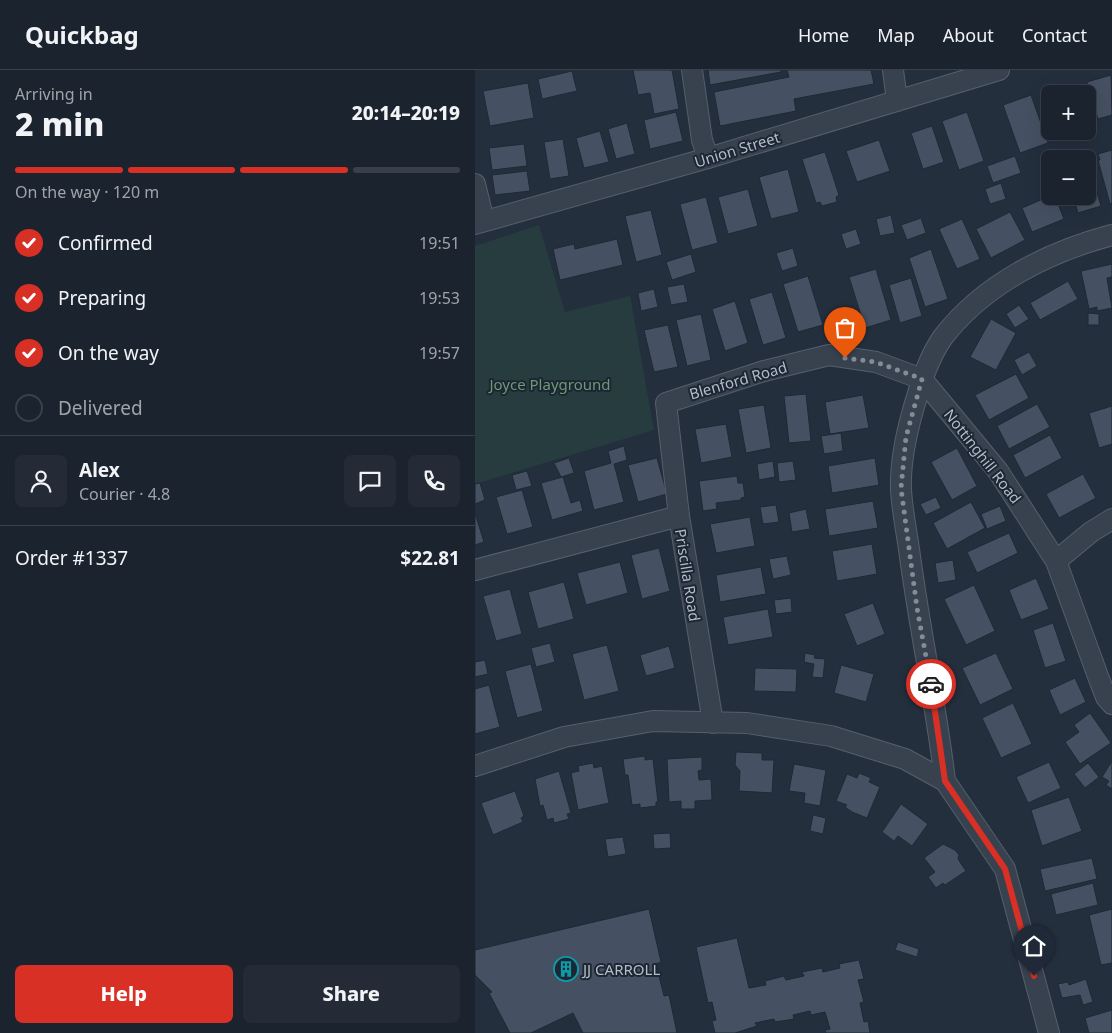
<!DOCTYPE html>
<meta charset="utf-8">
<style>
:root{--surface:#1b232e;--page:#242b36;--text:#f1f3f6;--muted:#a0a4aa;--line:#39404a;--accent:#d93025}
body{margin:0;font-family:"Noto Sans",sans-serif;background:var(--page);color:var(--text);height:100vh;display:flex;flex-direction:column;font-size:19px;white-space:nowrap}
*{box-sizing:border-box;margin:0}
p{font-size:16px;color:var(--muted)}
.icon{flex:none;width:28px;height:28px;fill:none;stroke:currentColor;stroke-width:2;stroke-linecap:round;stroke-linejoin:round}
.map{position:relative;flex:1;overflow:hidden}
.details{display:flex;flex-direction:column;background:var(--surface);width:475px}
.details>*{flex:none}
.controls{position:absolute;left:566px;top:15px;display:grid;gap:10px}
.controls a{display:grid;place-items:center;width:55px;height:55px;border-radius:8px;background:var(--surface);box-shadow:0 5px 20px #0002,0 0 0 1px var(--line);font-size:25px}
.pin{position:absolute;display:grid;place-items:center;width:42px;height:42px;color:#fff;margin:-51px -21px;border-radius:50% 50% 50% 0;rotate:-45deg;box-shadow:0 0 5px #0007}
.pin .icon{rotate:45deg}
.courier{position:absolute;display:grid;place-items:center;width:50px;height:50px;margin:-25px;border:4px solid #d93025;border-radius:50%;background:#fff;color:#222;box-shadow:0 1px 6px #0007}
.headline em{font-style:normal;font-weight:800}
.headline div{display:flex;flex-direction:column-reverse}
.headline{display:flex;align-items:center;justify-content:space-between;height:85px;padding:0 15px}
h1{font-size:32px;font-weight:800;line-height:38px}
.bar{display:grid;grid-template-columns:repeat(4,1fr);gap:8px 5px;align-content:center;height:60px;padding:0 15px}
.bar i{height:6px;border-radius:4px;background:var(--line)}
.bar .current{background:var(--accent)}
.bar p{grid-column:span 4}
.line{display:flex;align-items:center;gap:12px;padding:0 15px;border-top:1px solid var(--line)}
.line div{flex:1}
.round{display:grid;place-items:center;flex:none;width:52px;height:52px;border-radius:8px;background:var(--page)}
ol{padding:0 15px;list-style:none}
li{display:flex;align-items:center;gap:15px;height:55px}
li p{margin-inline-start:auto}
li .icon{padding:5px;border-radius:50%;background:var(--accent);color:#fff;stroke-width:4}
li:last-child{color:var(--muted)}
li i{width:28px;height:28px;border:2px solid var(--line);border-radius:50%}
.button{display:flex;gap:10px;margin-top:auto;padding:10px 15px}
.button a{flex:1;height:58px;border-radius:8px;background:var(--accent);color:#fff;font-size:20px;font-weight:800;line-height:58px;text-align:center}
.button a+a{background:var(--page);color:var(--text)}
header{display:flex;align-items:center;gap:30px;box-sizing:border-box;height:70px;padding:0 25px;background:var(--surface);border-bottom:1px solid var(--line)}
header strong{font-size:24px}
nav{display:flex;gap:28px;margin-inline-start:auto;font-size:18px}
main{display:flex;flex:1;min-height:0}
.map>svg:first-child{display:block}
.green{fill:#263c3f}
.building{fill:#455162;stroke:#1f2835}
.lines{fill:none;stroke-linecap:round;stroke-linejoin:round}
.minor-casing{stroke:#565f6c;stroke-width:22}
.minor{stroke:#38414e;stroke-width:20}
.done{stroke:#828b98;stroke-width:5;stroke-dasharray:0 9}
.route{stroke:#d93025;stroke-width:6}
.labels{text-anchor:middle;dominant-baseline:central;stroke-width:4;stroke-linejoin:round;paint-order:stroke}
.street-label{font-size:15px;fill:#b4bcc9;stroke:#1d2633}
.park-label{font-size:15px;fill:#6b9a76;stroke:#1d2633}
.poi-label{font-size:15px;fill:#b4bcc9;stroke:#1d2633;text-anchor:start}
</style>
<header>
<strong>Quickbag</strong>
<nav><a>Home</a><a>Map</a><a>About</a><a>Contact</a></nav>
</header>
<main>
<section class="details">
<div class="headline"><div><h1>2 min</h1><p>Arriving in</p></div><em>20:14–20:19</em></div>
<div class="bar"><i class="current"></i><i class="current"></i><i class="current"></i><i></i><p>On the way · 120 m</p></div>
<ol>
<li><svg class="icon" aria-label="check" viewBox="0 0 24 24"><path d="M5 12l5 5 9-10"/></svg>Confirmed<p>19:51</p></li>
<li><svg class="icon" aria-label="check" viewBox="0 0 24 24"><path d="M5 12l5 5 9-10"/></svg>Preparing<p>19:53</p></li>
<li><svg class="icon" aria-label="check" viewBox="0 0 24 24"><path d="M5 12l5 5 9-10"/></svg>On the way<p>19:57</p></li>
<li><i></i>Delivered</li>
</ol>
<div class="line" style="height:90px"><a class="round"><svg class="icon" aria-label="person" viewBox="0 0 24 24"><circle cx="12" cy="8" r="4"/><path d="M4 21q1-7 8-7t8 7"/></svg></a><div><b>Alex</b><p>Courier · 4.8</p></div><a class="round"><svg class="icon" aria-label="chat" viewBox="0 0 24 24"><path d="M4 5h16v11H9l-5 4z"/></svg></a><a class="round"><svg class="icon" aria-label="phone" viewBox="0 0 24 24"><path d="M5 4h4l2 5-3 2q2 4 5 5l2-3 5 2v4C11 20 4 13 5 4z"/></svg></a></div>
<div class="line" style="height:65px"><div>Order #1337</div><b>$22.81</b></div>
<div class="button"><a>Help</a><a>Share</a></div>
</section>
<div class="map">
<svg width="637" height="963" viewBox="0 0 637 963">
<rect width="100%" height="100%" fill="#242f3e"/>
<path class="green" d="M64,155L90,242L155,226L179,360L0,414V176Z"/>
<path class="building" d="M158,0H197L204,39L179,44L175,23L163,25Z
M233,0H306V2L235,15Z
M312,0H396L399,14L319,29L321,41L245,56L239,22L314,7Z
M97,1L102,21L67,29L63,9Z
M636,5L637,45L623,49L612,12Z
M53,13L59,48L15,56L8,21Z
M556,25L573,73L545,83L528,35Z
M201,42L208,71L175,79L169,50Z
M492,42L509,91L484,100L467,51Z
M152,53L160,84L141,89L133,59Z
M457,56L469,92L448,99L436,63Z
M125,61L134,92L109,98L101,68Z
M88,69L94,106L75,109L69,72Z
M404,70L415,101L382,112L371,81Z
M49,74L52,96L17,100L14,78Z
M637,80V133L635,134L623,90H625L623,84Z
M350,82L364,125L361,127L362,132L347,136L345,132L341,133L327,89Z
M540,86L546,103L518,113L512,96Z
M614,96L626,136L603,143L598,126H612Z
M313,99L324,142L296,149L284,107Z
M52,101L55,121L20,125L17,105Z
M526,113L531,129L515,134L510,119Z
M273,119L283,156L253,164L243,127Z
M575,126H580L589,149L557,162L547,138Z
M231,127L243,173L217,180L205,134Z
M176,140L187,185L161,192L150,146Z
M535,142L550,170L516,188L501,159Z
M416,145L420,163L405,166L401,149Z
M446,148L451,163L432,170L426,155Z
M487,149L505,189L482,199L464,159Z
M381,159L386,174L371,179L366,164Z
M142,169L148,195L85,210L78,179L99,174L100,179Z
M318,178L323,196L307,201L301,183Z
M456,179L473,229L450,237L434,188Z
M216,184L221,202L197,210L191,192Z
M637,194V207L632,208L637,238L622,241V237L614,239L606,201Z
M401,199L416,250L390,258L374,207Z
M333,206L348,255L323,262L308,214Z
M436,208L447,246L425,253L414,215Z
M593,211L603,229L565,250L555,233Z
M209,214L213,232L196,235L192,217Z
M179,219L183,237L166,241L163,223Z
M297,222L311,268L288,275L274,229Z
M260,231L273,273L250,281L237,239Z
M544,235L554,249L540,258L531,244Z
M613,243L624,244V255H613Z
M226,244L236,290L212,296L201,250Z
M516,249L541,263L521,300L495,287Z
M193,255L203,297L179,302L169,260Z
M554,282L562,296L547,305L539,290Z
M541,304L554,328L514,350L500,325Z
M331,324L336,371L314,373L309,326Z
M388,325L394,358L355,364L350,332Z
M562,334L575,357L534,379L522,356Z
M289,335L296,378L271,383L263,339Z
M637,336V374L624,378L614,343Z
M251,354L257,387L226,393L220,359Z
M366,363L368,381L349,384L346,366Z
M575,365L587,388L550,408L538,385Z
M149,376L152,390L139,394L149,432L119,440L109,401L136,393L133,381Z
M482,378L502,416L477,430L456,392Z
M94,388L99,403L86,407L79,393Z
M182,388L192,424L163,432L153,395Z
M400,388L404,415L357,423L353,396Z
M298,391L300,407L284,410L282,394Z
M318,391L321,410L304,412L302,393Z
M52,401L57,416L41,420L37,405Z
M608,404L621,428L584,448L571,424Z
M262,406L263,413H268L270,427L266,428V430L241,433L242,439L228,441L224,411Z
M88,407L96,433L105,430L108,441L77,450L66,413Z
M5,413L10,430L0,434V414Z
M47,420L58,457L32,464L21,427Z
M461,427L466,438L451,445L445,434Z
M398,431L403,458L354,466L350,439Z
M496,432L510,458L472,479L458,453Z
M301,435L304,452L288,454L285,437Z
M525,436L531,451L512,459L506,444Z
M331,439L335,459L317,462L314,443Z
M0,443L9,472L0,475Z
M275,447L280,476L241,483L235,454Z
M534,463L543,483L502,503L492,482Z
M397,474L402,504L362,511L357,481Z
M184,478L195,521L167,529L156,485Z
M312,486L316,505L298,509L294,489Z
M478,490L481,510L463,513L460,493Z
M145,492L153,523L111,535L102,503Z
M286,497L291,524L245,532L241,505Z
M561,508L574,539L546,550L534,520Z
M89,512L99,549L63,559L53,522Z
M499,515L520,561L491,575L469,529Z
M35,519L47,564L21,571L8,526Z
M316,528L317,542L301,544L299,530Z
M398,533L410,564L382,576L369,544Z
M293,539L298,567L253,575L248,547Z
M578,553L591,591L570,598L558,560Z
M75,573L80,592L61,597L56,578Z
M132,575L144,621L109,630L97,584Z
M194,576L200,598L171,606L165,585Z
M330,583L340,585L339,588L350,589L348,608L337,607L339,594L329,592Z
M521,583L538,619L505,635L487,598Z
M10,590L13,604L0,607V592Z
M56,594L68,641L42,648L30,601Z
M366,595L399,604L391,632L359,623Z
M280,598L322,599L321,622L279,621Z
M600,608L611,632L585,645L574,620Z
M14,615L25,657L0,664V619Z
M538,633L557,674L526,688L507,648Z
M615,643L636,673L605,694L590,672L604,662L599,655Z
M261,682L287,683V690H299L297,723L264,721L265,701L260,695Z
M170,686V690L178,689L183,732H181V736L165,738V734L157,735L153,705H150L148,689Z
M227,687V700L223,701L224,710L236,709L237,730L220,731V739H206V731L194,732L192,689Z
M637,691V719L631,715L634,711L627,707Z
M574,692L586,718L553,733L541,707Z
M118,693L119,698L127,696L134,733L103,740L96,703L104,701L103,696Z
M613,693L624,707L610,718L599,704Z
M319,694L351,700L345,736L329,733L330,723L314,721Z
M84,701L96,743L92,744L94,749L79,753L78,748L72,750L68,735L65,736L60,709Z
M384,703L396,708L394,712L405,717L392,748L377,742L370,737L372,735L361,731L372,704L382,708Z
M40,721L49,746L46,748L48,752L18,765L6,733Z
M594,727L607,761L567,776L556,740Z
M426,734L453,754L437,776L423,766L419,771L407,762Z
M338,745L351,748L348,764L335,761Z
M195,763L196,778L179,779L178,764Z
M148,767L151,784L133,787L130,769Z
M468,774L480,780L484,785L483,789L491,801L470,815L468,813L461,818L453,807L460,802L449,788Z
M617,788L622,809L570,821L565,799Z
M618,813L623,835L581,845L576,824Z
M174,839L186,892L181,894L189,926L194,925L202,963H108L98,943L56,963H35L14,923L17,922L0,905V880Z
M637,839V893L626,895L614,845Z
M262,868L274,918L291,915L290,911L309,906L311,910L329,906L327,902L347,898L348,902L365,898L364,894L384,890L389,909L383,910L389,932L385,933L389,952L393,951L395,963H351L350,960L355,959L350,942L336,945L335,941L318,945L319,949L300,952L299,949L280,953L282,956L260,963H240L237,951L241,950L237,932L233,933L221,877Z
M423,872L444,879L442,887L420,880Z
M611,909L618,932L608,935L605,925L587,928L583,914L593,912L594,915Z
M637,940V963H614L610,948Z"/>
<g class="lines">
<defs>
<path id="minor" d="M217,0L227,70L233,88
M418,0L422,31
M0,114L9,151
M0,154L233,88L524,0
M637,449L616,462L581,491L624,609L631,627L637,634
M0,500L204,446
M238,653L204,446L191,333L289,301L354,285L401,292L447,309L523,401L581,491
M0,696L89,667L178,651L272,653L356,666L430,689L470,711L530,799L574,963
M470,711C461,633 444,557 434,479C431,459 427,439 426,419C425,393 431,365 438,340C445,316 453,288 468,267C509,214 573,182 637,165"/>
</defs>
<use href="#minor" class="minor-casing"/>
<use href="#minor" class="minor"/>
</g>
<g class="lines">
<path class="done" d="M370,288L401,292L447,309L431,367L426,418L442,538L456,614"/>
<path class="route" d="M456,614L470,711L530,799L559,906"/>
</g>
<defs>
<symbol id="building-ring" viewBox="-11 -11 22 22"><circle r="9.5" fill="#1d2633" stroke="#0f9aa8" stroke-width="1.5"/><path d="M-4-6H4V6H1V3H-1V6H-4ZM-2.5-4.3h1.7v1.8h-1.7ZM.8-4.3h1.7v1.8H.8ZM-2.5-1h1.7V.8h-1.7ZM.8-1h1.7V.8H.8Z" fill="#0f9aa8"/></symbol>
</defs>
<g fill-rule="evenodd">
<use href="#building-ring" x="77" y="885" width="28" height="28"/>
</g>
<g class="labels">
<g class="street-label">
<text transform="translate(262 79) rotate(-17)">Union Street</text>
<text transform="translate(263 310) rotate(-16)">Blenford Road</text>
<text transform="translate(508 386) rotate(52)">Nottinghill Road</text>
<text transform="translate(213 505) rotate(81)">Priscilla Road</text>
</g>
<g class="park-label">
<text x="75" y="314">Joyce Playground</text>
</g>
<g class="poi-label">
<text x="108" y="899">JJ CARROLL</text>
</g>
</g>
</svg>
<div class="controls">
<a>+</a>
<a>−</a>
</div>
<div class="pin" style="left:370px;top:288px;background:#ea580c"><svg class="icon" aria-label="bag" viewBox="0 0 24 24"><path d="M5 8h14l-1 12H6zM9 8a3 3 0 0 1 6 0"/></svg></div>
<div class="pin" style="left:559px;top:906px;background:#1f2937"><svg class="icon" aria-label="home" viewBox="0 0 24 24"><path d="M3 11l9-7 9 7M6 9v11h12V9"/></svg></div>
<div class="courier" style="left:456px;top:614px"><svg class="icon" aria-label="car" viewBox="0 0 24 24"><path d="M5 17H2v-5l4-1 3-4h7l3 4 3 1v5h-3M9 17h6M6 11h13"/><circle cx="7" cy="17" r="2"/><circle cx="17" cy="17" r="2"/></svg></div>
</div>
</main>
